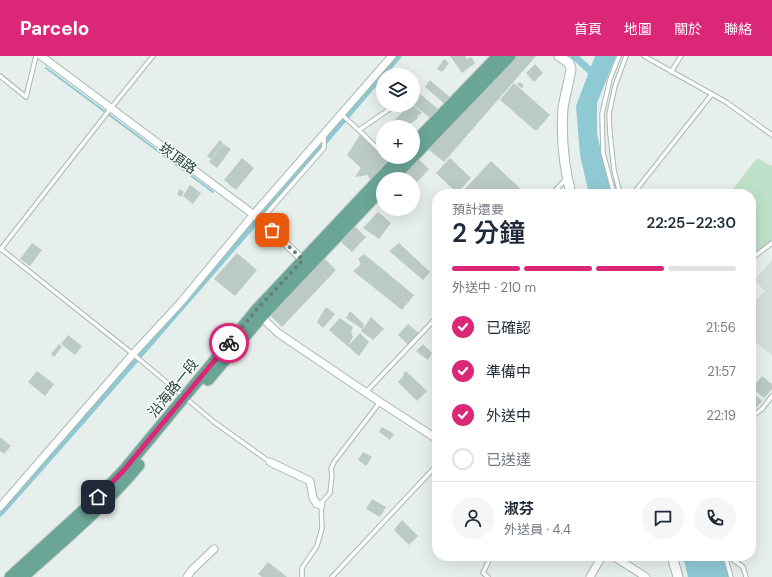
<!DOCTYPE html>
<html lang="zh-TW">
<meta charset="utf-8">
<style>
:root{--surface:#fff;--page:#f6f6f7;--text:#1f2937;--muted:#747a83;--line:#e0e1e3;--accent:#db2777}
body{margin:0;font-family:"DM Sans","Noto Sans TC",sans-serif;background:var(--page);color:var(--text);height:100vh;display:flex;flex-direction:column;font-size:15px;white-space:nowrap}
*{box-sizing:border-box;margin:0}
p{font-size:13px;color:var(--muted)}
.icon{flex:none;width:22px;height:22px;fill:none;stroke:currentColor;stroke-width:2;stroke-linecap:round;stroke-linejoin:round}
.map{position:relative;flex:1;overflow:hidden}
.sheet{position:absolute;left:432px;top:133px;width:324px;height:372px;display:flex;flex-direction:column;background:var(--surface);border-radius:16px;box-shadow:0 4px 16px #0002}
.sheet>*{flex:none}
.controls{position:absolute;left:376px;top:12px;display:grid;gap:8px}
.controls a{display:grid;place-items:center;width:44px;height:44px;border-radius:50%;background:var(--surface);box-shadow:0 4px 16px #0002;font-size:20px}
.pin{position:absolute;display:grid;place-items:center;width:34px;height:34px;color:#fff;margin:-17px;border-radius:8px;box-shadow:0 2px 6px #0006}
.courier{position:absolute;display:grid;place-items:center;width:40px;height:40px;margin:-20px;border:3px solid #db2777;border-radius:50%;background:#fff;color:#222;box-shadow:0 1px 5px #0007}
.head em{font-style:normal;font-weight:600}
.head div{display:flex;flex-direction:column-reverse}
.head{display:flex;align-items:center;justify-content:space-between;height:68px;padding:0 20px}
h1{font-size:26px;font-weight:600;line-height:30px}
.bar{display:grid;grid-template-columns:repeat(4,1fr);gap:6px 4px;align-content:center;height:48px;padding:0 20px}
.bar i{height:5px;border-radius:3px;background:var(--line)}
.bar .on{background:var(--accent)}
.bar p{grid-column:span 4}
.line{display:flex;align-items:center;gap:10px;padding:0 20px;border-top:1px solid var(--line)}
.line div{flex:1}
.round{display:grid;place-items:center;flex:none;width:42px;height:42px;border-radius:21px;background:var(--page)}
ol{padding:0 20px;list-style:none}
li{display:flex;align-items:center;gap:12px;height:44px}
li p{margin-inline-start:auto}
li .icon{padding:4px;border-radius:50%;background:var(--accent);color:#fff;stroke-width:4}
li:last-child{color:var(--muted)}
li i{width:22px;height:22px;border:2px solid var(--line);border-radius:50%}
header{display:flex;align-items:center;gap:24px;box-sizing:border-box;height:56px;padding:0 20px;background:var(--accent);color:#fff}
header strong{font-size:19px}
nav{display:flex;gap:22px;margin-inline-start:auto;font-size:14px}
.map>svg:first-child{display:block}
.built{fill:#d4dfda}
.green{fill:#bfe0c8}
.water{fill:#8ec9d4}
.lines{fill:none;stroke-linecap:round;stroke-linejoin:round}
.stream{stroke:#8ec9d4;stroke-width:2}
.canal{stroke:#8ec9d4;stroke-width:7}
.building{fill:#bbcac4}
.service-casing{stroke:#a8b8b2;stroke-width:5.5}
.minor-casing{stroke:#a8b8b2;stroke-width:9}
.tertiary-casing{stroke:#a8b8b2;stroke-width:11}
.primary-casing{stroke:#c2cac8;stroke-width:13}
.service{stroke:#fff;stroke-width:3.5}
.minor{stroke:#fff;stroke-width:7}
.tertiary{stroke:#fff;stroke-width:9}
.primary{stroke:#6aa596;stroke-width:11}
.done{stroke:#687f78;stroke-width:4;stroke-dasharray:0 7.2}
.route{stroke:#db2777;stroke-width:5}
.labels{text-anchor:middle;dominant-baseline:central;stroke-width:3;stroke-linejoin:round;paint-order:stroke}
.street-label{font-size:14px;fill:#24423a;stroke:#f7fbf9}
</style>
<header>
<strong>Parcelo</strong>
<nav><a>首頁</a><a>地圖</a><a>關於</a><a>聯絡</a></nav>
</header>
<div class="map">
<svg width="772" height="521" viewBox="0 0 772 521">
<rect width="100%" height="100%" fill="#e6efeb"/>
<path class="built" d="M772,204V299L751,283V249L765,235L754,224Z"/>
<path class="green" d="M757,102L772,110V184L751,201V138H729Z"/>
<path class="water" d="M595,0H616L597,47V78L605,112L612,138H589L580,99L576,50Z
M683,500H723L730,521H688Z"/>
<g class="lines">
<path class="stream" d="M46,12L213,136"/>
<path class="canal" d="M574,0L596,20
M0,457C135,306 266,153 398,0"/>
</g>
<path class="building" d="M450,0H465L467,3L471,1L475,7L462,17Z
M511,0H536L444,106L428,93Z
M444,3L449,7L442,16L437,13Z
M535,8L543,17L534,26L526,17Z
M430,24L452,43L447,50L425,31Z
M519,26L524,29L522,32L517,29Z
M514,27L550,59L536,75L500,44Z
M420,38L438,53L430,62L413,48Z
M402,49H413L422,57L417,61L418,62L406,71H394L392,66L406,53Z
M360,79L383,100V101H385L393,109L371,127L368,119L355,121L361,112L347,99Z
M220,84L223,87L211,103L207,100Z
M223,88L231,93L217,112L209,106Z
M242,102L254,112L236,134L224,124Z
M417,102L429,113L413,131V123H398Z
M450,102L471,122L457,137L436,117Z
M491,105L526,138H460Z
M190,129L201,137L193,148L183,140Z
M180,133L184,136L181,141L177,138Z
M394,153H408L403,161Z
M378,156L391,167L379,183L363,172Z
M353,169L366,181L352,196L339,184Z
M32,187L42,194L30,210L20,203Z
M399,187L430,216L423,224L389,195Z
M237,197L257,214L235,240L214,223Z
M364,198L414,239L402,254L353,215L361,208L358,203Z
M322,200L336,214L282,271L268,257Z
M326,251L335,258L323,272L317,266Z
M350,255L364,268L363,273L371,261L384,273L373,284L361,275L362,273L346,262Z
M340,262L353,271L351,277L353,281L348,290L360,277L369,286L359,300L329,274Z
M408,268L419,277L408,289L398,279Z
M437,272V280L433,277Z
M68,279L82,290L75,299L61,288Z
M59,288L62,291L54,301L51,298Z
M423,288L432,297L428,304L416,295Z
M37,315L54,328L45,340L28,326Z
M406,315L427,335L417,345L398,326L404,319L403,318Z
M762,320L772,328V333L764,342L752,332Z
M751,335L762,345L755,353L751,350Z
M382,371L394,378L390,384L379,376Z
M0,381L11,390L4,398L0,395Z
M363,396L372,401L366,410L358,404Z
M372,443L386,451L380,461L366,453Z
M402,464L418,480L409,489L394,474Z
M268,506L287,521H262L258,518Z"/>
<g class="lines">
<defs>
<path id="service" d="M644,0L726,46L772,79
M671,16L681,0
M0,20L26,41L36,0
M341,58L363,78L383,98
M359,74L394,50
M386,101L392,107
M552,138L566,123
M614,138L603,97L602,58L610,23L619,0
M620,138L614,114L610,78L609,58L615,30L626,0
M633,138L712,38
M261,164L324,92V80
M1,193L133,298L214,366L270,406
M0,194L111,52L153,0
M751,203L772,187
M366,336L437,261
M751,361L762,353L772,340
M725,500L731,521
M730,500L731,502L743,511L746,521
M302,521V512L317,490L322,472L321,447L330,437L332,420L331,413L334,406L380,346
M332,521L437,409
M488,521L483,517L491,500"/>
<path id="minor" d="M41,0L261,164L305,206
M259,259L278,277L380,346L437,383
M270,406L310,425L313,442L317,448L321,449
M0,451L133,298L181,246L254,158L392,0
M613,500L646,521
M187,521L192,514L214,493
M590,521L602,500"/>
<path id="tertiary" d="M559,0L569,7L571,13C569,26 565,39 563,52C561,81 564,111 571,138
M672,500L678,521"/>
<path id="primary" d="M413,88L498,0
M413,101L510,0
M392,123L413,101
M208,324L264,258L383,132
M10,521L98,441L124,414L258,252L400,101
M23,521C63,485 105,450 139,409"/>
</defs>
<use href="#service" class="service-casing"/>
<use href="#minor" class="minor-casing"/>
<use href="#tertiary" class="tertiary-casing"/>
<use href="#primary" class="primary-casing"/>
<use href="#service" class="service"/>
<use href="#minor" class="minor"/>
<use href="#tertiary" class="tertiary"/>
<use href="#primary" class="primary"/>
</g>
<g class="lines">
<path class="done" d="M229,287L258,252L303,204L272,174"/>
<path class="route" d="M98,441L124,414L229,287"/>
</g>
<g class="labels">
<g class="street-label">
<text transform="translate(178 102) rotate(36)">崁頂路</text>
<text transform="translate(173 332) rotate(-51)">沿海路一段</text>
</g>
</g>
</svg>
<div class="controls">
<a><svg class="icon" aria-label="layers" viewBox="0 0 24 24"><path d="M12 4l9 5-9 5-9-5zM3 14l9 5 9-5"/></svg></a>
<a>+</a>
<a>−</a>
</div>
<div class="pin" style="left:272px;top:174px;background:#ea580c"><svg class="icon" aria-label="bag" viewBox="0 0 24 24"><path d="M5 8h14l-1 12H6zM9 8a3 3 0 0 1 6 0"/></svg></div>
<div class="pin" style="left:98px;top:441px;background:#1f2937"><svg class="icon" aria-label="home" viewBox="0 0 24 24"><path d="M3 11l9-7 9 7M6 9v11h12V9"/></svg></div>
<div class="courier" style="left:229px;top:287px"><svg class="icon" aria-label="bike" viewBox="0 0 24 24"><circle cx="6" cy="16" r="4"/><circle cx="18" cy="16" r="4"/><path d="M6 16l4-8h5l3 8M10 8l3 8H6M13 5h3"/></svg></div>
<section class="sheet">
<div class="head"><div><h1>2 分鐘</h1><p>預計還要</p></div><em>22:25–22:30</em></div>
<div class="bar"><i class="on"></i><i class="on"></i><i class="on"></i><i></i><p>外送中 · 210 m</p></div>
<ol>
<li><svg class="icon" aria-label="check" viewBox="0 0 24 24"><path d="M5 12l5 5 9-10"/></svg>已確認<p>21:56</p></li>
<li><svg class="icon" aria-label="check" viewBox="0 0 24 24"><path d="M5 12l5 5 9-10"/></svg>準備中<p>21:57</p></li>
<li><svg class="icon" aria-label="check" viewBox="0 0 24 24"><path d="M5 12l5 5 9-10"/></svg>外送中<p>22:19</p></li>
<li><i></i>已送達</li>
</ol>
<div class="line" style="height:72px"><a class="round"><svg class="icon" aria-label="person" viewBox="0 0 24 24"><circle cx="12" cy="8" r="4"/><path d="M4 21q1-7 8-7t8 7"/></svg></a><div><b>淑芬</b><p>外送員 · 4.4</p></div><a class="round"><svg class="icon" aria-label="chat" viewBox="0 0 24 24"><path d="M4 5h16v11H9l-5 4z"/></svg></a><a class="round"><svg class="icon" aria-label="phone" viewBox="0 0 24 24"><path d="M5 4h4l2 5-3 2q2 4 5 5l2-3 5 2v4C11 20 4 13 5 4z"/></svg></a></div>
</section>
</div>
